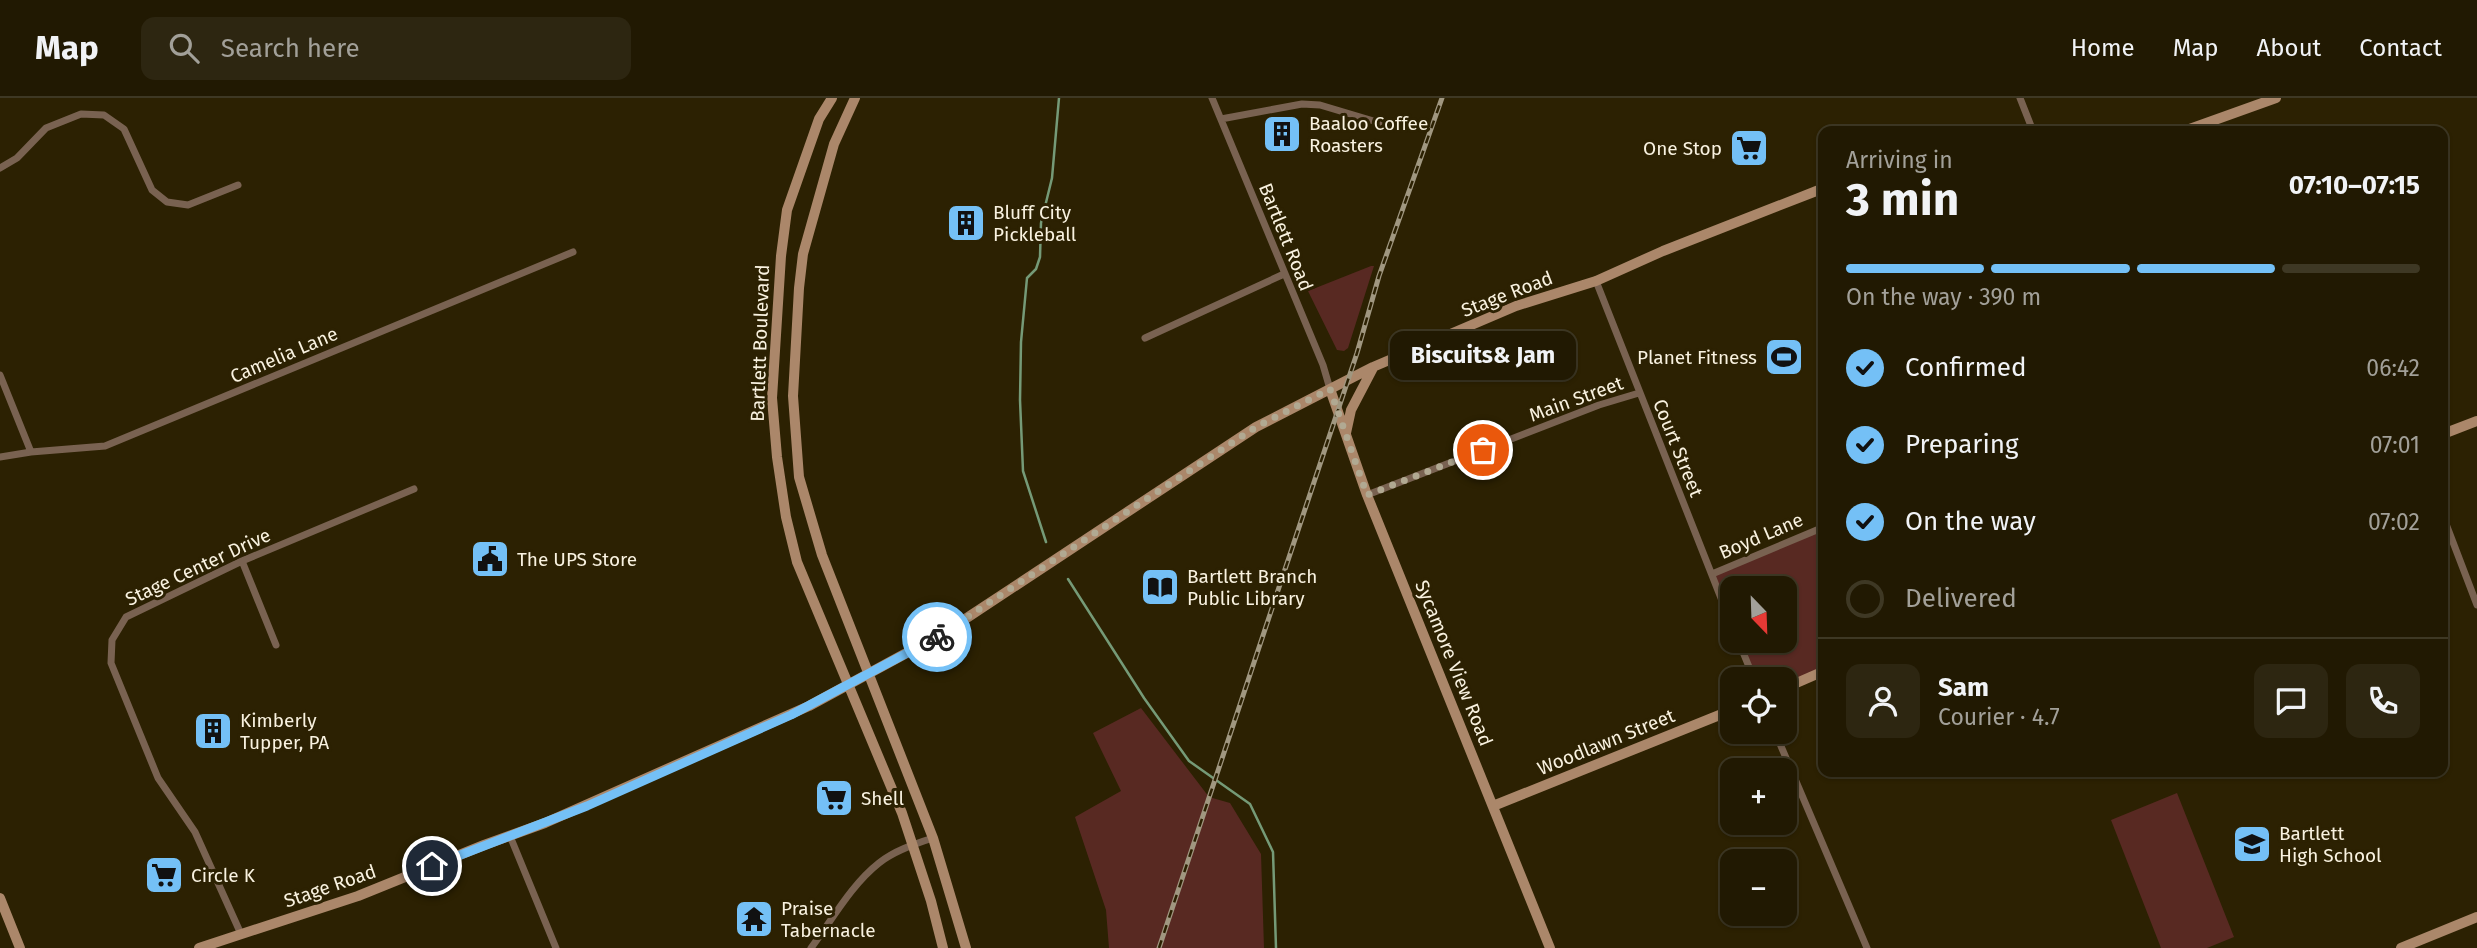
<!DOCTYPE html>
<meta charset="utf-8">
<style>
:root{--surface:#211902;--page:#2d2611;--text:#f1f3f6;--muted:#a2a099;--line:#3e3824;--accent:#74c0f6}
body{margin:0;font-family:"Fira Sans",sans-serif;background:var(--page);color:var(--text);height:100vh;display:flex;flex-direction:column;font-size:26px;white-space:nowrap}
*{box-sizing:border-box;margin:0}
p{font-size:23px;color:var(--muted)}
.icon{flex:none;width:38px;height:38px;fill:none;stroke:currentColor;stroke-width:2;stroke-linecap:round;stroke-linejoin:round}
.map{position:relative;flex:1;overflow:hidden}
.drawer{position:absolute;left:1818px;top:28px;width:630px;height:651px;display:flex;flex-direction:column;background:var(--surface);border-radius:14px;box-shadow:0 2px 5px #0004,0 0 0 2px var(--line)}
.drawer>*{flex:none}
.needle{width:46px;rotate:157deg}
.controls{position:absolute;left:1720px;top:478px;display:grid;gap:14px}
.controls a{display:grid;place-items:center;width:77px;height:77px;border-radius:14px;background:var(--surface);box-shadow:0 2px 5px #0004,0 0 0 2px var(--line);font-size:35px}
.pin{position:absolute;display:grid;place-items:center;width:60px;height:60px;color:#fff;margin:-30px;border:4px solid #fff;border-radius:50%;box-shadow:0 2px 7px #0007}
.courier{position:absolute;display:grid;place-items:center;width:70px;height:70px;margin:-35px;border:5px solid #74c0f6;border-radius:50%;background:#fff;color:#222;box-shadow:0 2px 9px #0007}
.bubble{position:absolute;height:49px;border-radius:14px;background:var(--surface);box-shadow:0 2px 5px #0004,0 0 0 2px var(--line);font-size:23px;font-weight:700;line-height:49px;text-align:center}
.headline em{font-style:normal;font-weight:700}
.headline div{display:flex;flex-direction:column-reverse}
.headline{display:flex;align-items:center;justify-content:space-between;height:119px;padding:0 28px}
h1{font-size:46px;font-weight:700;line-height:52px}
.bar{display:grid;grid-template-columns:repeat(4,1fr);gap:10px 7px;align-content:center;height:84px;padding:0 28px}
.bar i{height:9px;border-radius:5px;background:var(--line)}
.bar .selected{background:var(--accent)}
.bar p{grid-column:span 4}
.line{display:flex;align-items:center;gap:18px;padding:0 28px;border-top:2px solid var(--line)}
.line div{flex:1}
.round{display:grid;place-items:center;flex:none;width:74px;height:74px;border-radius:14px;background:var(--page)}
ol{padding:0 28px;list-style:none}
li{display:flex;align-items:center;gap:21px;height:77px}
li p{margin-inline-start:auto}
li .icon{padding:7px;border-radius:50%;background:var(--accent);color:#111;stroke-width:4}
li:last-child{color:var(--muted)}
li i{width:38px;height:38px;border:4px solid var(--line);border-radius:50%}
header{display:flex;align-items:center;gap:42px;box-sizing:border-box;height:98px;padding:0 35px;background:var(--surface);border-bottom:2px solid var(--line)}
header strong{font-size:33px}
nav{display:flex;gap:38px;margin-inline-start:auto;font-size:24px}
.search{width:490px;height:63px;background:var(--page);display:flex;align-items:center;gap:18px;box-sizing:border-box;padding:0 24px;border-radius:14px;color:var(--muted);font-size:26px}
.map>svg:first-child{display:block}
.green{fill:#582922}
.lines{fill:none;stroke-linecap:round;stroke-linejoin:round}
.stream{stroke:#759a77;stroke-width:2.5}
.street{stroke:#796251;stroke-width:7}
.secondary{stroke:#ab876a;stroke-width:10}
.rail-casing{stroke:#a09780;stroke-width:5}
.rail{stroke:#2c2102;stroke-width:2.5;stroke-dasharray:8;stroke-linecap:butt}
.done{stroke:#b1a992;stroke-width:7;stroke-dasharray:0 12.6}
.route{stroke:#74c0f6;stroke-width:9}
.labels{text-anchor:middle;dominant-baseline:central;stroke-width:6;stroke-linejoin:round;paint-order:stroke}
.poi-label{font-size:19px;fill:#f9f2e0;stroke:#2c2102;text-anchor:start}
.street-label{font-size:19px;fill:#f9f2e0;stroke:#2c2102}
</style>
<header>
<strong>Map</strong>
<div class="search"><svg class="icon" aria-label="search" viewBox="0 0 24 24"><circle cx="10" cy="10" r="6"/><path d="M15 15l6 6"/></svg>Search here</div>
<nav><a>Home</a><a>Map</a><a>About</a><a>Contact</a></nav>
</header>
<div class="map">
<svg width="2477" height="850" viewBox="0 0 2477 850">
<rect width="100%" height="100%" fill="#2c2102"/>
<path class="green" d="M1371,168H1374L1348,250L1344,253L1337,252L1308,193Z
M1823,429V573L1785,590V581H1754L1738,543L1785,542V490H1732V528L1712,476Z
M1141,610L1209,699L1230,705L1261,756L1264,850H1109L1106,812L1075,719L1121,693L1093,635Z
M2177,695L2234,839L2207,850H2161L2111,722Z"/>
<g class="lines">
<path class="stream" d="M1046,444L1023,373L1020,302L1021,244L1027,180L1036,171L1040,159L1041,125L1052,80L1059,0
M1068,481L1144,600L1189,663L1250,706L1273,754L1276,850"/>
<path class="street" d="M1212,0L1323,267L1330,291
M2020,0L2033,33
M1221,21L1302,6L1320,7L1397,30
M0,70L17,60L46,30L81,16L104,17L124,31L152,92L167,104L188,107L238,87
M1596,183L1732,528
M1145,240L1284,176
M0,277L31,354
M0,359L31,354L105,348L573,154
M1367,397L1599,307L1639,295
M2443,418L2477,507
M242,463L276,547
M1712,476L1824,429
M1738,542L1754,581
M1775,634L1867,850
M510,738L556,850
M241,836L195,734L158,680L111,565L112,542L126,519L242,463L414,391
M811,850C832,822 851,787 879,765C894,753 914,746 933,740"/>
<path class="secondary" d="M832,0L819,21L787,112L781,158L772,300L777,359L786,419L797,464L902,715L931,803L943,850
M855,0L834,46L803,156L799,190L793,298L799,379L822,457L933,740L966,850
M2184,33L2276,0
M1330,291L1367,397L1550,850
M1346,335L1351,312L1373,270
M2443,336L2477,323
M1785,590L1824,573
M1493,708L1732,612
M0,800L20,850
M199,850L358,798L484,747L545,725L809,608L947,533L1256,329L1330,291L1373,269L1516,208L1596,183L1663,153L1824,90
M2401,850L2477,819"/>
<defs>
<path id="rail" d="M1159,850L1357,255L1379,178L1442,0"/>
</defs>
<use href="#rail" class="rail-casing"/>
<use href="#rail" class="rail"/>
</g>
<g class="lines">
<path class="done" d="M937,539L1256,329L1330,291L1367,397L1483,352"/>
<path class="route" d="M432,768L587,708L791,617L937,539"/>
</g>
<defs>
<symbol id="building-square" viewBox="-11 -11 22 22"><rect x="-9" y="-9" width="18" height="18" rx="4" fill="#74c0f6" stroke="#2c2102"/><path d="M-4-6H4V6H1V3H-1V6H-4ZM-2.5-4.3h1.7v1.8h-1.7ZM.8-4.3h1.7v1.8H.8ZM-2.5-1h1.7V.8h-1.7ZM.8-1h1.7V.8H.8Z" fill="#111"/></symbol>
<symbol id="supermarket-square" viewBox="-11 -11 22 22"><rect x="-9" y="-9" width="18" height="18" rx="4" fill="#74c0f6" stroke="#2c2102"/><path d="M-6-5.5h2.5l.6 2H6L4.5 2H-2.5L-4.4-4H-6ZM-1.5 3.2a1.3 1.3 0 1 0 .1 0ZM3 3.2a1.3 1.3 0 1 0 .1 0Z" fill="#111"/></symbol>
<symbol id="stadium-square" viewBox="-11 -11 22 22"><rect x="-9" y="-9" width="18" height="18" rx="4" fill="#74c0f6" stroke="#2c2102"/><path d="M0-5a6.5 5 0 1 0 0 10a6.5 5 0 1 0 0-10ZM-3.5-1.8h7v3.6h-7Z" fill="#111"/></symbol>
<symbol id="civic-square" viewBox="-11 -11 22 22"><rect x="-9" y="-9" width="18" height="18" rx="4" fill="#74c0f6" stroke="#2c2102"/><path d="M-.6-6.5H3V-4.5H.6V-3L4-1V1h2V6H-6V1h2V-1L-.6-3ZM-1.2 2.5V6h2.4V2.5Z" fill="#111"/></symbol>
<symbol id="library-square" viewBox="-11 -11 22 22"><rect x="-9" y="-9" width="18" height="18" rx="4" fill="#74c0f6" stroke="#2c2102"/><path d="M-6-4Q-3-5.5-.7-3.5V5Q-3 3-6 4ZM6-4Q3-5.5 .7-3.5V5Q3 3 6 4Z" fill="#111"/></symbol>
<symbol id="school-square" viewBox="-11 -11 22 22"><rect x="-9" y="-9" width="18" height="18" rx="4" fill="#74c0f6" stroke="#2c2102"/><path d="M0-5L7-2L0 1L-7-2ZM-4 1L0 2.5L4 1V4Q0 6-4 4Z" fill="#111"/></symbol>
<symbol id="temple-square" viewBox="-11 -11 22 22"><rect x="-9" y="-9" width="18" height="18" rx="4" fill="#74c0f6" stroke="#2c2102"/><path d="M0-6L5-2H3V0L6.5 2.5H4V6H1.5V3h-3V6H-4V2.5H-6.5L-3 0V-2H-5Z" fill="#111"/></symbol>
</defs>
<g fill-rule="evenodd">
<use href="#building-square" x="1260" y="14" width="44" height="44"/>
<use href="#supermarket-square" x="1727" y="28" width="44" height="44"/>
<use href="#building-square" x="944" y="103" width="44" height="44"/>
<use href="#stadium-square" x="1762" y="237" width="44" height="44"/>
<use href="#civic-square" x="468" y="439" width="44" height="44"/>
<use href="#library-square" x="1138" y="467" width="44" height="44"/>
<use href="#building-square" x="191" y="611" width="44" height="44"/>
<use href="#supermarket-square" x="812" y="678" width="44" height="44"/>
<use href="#school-square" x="2230" y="724" width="44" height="44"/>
<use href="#supermarket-square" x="142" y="755" width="44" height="44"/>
<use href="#temple-square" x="732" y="799" width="44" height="44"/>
</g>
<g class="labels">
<g class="poi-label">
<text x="1309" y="25">Baaloo Coffee<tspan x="1309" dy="22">Roasters</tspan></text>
<text x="1722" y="50" text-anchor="end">One Stop</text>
<text x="993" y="114">Bluff City<tspan x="993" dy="22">Pickleball</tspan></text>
<text x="1757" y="259" text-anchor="end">Planet Fitness</text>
<text x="517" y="461">The UPS Store</text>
<text x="1187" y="478">Bartlett Branch<tspan x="1187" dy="22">Public Library</tspan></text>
<text x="240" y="622">Kimberly<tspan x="240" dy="22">Tupper, PA</tspan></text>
<text x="861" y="700">Shell</text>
<text x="2279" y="735">Bartlett<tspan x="2279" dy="22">High School</tspan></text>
<text x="191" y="777">Circle K</text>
<text x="781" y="810">Praise<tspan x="781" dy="22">Tabernacle</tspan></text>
</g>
<g class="street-label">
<text transform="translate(1286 139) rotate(68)">Bartlett Road</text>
<text transform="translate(1507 196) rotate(-21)">Stage Road</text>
<text transform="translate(760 245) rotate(-88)">Bartlett Boulevard</text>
<text transform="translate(284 257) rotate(-23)">Camelia Lane</text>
<text transform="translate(1576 301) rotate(-20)">Main Street</text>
<text transform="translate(1678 350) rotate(68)">Court Street</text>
<text transform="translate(1761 438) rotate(-23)">Boyd Lane</text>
<text transform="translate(198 469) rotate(-25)">Stage Center Drive</text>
<text transform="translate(1454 565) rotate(68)">Sycamore View Road</text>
<text transform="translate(1606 644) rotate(-22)">Woodlawn Street</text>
<text transform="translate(330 788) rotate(-19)">Stage Road</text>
</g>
</g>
</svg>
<div class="controls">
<a><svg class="needle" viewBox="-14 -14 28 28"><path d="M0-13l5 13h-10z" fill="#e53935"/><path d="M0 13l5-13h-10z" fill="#a2a099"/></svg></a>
<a><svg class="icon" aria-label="locate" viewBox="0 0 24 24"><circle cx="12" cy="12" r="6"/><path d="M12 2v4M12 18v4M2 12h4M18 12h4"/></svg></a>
<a>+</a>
<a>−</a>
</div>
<div class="pin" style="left:1483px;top:352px;background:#ea580c"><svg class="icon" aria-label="bag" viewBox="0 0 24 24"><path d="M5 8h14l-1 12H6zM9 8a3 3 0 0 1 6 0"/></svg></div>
<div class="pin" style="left:432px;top:768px;background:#1f2937"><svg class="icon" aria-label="home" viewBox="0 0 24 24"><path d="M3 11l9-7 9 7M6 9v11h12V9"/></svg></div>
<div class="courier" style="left:937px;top:539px"><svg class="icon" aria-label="bike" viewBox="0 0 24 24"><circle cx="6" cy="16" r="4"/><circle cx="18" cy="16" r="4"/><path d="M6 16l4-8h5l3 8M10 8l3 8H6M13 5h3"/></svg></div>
<div class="bubble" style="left:1390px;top:233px;width:186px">Biscuits&amp; Jam</div>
<section class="drawer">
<div class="headline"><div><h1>3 min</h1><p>Arriving in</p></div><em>07:10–07:15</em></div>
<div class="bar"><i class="selected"></i><i class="selected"></i><i class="selected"></i><i></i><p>On the way · 390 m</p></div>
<ol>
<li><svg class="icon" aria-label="check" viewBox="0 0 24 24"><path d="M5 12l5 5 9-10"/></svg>Confirmed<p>06:42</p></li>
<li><svg class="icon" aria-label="check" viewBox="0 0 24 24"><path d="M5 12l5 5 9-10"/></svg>Preparing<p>07:01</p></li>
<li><svg class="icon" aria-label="check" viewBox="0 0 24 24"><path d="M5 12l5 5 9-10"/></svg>On the way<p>07:02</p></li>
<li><i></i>Delivered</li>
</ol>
<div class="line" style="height:126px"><a class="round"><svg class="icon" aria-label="person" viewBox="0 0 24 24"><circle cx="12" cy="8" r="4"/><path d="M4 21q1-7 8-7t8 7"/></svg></a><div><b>Sam</b><p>Courier · 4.7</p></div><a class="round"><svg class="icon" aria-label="chat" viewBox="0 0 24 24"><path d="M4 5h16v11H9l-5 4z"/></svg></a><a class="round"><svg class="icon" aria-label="phone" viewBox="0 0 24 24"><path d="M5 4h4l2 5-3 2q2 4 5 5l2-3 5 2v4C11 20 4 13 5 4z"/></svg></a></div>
</section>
</div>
